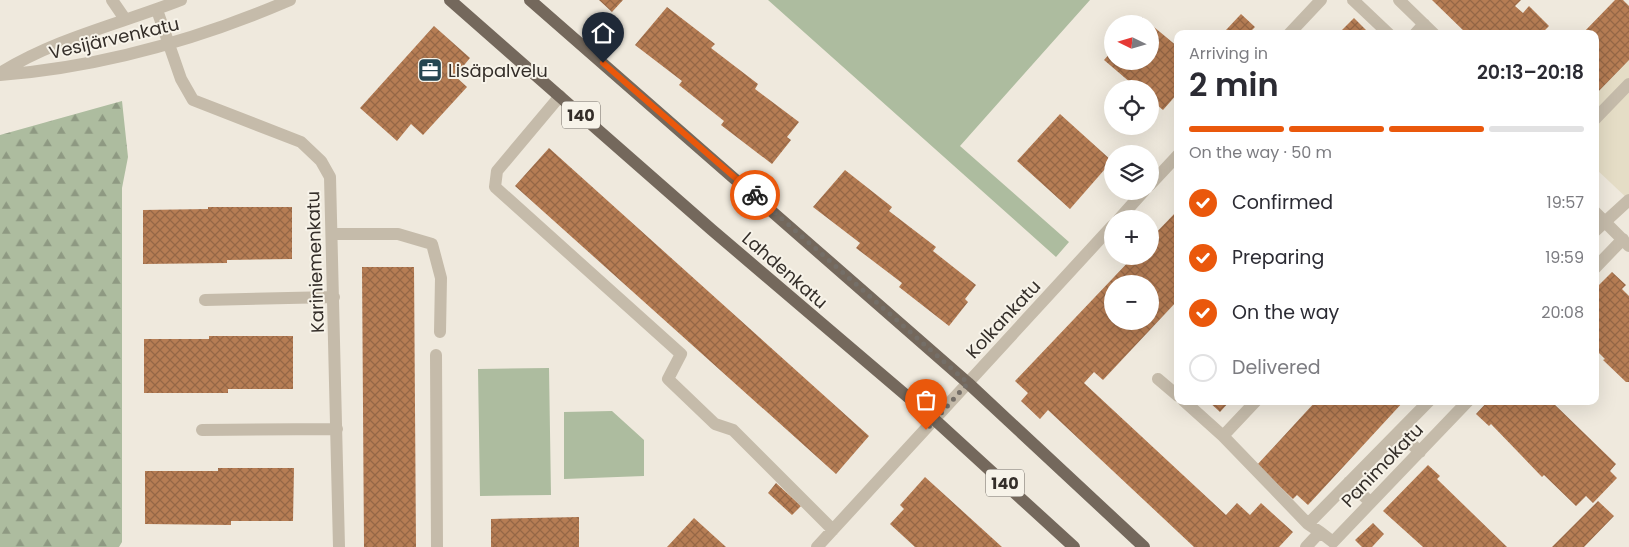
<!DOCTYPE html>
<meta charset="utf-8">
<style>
:root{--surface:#fff;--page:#f7f7f7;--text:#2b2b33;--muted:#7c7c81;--line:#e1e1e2;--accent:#ea580c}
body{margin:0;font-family:Poppins,sans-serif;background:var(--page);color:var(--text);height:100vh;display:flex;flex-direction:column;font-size:19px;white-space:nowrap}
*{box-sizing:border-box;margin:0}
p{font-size:16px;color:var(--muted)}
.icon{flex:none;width:28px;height:28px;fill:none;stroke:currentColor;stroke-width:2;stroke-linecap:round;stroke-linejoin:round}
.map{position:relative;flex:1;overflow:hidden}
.panel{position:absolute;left:1174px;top:30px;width:425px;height:375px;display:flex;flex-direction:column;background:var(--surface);border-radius:10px;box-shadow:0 5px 20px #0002}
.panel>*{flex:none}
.needle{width:32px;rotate:275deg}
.tools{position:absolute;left:1104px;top:15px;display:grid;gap:10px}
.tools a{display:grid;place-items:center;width:55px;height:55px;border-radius:50%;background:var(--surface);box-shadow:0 5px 20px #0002;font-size:25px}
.pin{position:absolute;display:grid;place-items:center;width:42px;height:42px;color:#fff;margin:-51px -21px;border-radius:50% 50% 50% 0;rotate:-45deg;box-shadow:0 0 5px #0007}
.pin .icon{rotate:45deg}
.courier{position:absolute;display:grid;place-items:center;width:50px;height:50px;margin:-25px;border:4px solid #ea580c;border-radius:50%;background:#fff;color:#222;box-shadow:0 1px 6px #0007}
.head em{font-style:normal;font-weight:600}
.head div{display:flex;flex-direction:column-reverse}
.head{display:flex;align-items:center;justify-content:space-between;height:85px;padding:0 15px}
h1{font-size:32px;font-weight:600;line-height:38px}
.bar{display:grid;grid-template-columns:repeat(4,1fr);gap:8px 5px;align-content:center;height:60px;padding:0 15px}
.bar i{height:6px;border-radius:4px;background:var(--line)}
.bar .current{background:var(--accent)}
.bar p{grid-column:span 4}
ol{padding:0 15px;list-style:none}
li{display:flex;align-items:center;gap:15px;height:55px}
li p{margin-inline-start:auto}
li .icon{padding:5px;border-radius:50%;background:var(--accent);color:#fff;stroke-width:4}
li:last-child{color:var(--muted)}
li i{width:28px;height:28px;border:2px solid var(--line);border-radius:50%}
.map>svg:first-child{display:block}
.forest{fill:url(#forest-firs)}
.park{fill:#adbc9f}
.plaza{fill:#e5ddc6}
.building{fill:url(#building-cross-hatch);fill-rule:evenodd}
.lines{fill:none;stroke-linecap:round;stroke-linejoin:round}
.minor{stroke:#c5bbaa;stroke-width:12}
.major{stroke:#74685c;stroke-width:12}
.done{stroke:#756f68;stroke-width:5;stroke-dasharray:0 9}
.route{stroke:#ea580c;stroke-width:6}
.labels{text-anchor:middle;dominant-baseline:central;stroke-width:4;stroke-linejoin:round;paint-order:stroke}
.shield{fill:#f7f3e9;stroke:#6e6963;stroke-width:1}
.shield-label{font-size:16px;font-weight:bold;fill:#342e29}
.street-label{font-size:18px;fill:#342e29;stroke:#f7f3e9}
.poi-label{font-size:18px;fill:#342e29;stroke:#f7f3e9;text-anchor:start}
</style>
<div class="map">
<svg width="1629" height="547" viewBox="0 0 1629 547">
<defs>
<pattern id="forest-firs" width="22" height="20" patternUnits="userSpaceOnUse" patternTransform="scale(1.25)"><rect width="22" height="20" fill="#adbc9f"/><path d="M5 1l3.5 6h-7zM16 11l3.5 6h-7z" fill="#8e9982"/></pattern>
<pattern id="building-cross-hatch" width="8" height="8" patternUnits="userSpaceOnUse" patternTransform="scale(1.25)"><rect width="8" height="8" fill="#b67d54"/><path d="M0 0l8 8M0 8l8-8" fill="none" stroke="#956746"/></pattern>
</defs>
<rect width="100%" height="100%" fill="#efe9dd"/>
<path class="forest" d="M122,101L128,157L122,188V542L119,547H0V135Z"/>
<path class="park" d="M768,0H1090L960,146L1069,242L1056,257Z
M549,368L551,495L480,496L478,369Z
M612,411L644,440V476L564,479V412Z"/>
<path class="plaza" d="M1629,60V200L1595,168V95Z"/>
<path class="building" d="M599,0H623L612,12Z
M1432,0H1521L1515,6L1523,13L1529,6L1549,26L1543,32L1545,34H1467Z
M1615,0H1623L1629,6V60L1595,95V34H1582Z
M667,7L715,44L711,48L758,84L755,89L799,122L787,137L791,140L772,164L721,125L724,121L679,85L682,81L635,45Z
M1241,14L1255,27L1248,34H1229L1226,30Z
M1142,17L1178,47V93L1163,110L1150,99V89H1138L1104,60L1112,51V61H1150V24H1136Z
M1354,18L1370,34H1338Z
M434,26L470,58L455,76L467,87L423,135L411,124L397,141L360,108Z
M1060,114L1112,161L1070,209L1017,161Z
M549,148L869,436L836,474L515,186Z
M845,170L892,207L889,211L936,247L933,251L976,285L965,299L968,302L949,326L899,287L902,283L856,248L860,243L813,207Z
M208,207H292V259L227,260V263L143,264V210L208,209Z
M1178,210V300L1103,380L1094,372L1084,383L1226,515L1237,503L1250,515L1261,503L1293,532L1279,547H1194L1048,410L1040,419L1021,401L1028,393L1015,381L1134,256H1150V239ZM1112,284H1150V321H1112Z
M362,267H414L416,547H364Z
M1612,272L1626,285L1622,289L1629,296V382H1626L1603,360L1605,359L1595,349V289Z
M209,336H293V389H228V393H144V339H209Z
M1208,401H1230L1220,412Z
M1316,401H1404L1308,505L1297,495L1293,499L1257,465Z
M1488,401H1551L1616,464L1610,471L1617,478L1593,503L1586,496L1576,506L1544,475L1542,477L1491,424L1489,426L1476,414Z
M1428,465L1440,476L1437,479L1507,547H1423L1383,511Z
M218,468H294L293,521H231V525L145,524V471H218Z
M925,477L1002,547H915L890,524L904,509L900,505Z
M776,483L801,506L792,515L768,493Z
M1598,501L1614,516L1584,547H1552Z
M579,517V547H491V519Z
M694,518L726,547H667Z
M1373,523L1384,534L1372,547H1362L1355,540Z"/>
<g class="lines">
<path class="minor" d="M112,0L125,19
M1353,0L1389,34
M1399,0L1434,34
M157,10L181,79L193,100L301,142L321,161L330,177L339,547
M1289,34L1321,0
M1415,34L1424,24
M0,73C56,38 120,24 181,0
M0,75C101,67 197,40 290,0
M560,96L497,171L495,187L681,354L668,379L715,424L733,430L833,530
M1595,119L1629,84
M1150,185L1178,155
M1595,212L1629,246
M1119,219L1144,191
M1595,231L1629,200
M333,234H398L432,244L441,278L440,332
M1595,268L1623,239
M205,300L334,297
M436,355L437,547
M1158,379L1178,396
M1184,401L1223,436
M1256,401L1223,436L1308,524
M202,430L337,429
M1399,432L1420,452
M1349,482L1370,502
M1320,532L1308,524L1429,401
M817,547L1112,226
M1306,547L1320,532L1333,542L1468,401"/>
<path class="major" d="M450,0L712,230L935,420L1074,547
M530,0L968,383L1144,547"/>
</g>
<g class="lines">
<path class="done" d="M755,195L968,383L926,430"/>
<path class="route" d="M603,63L755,195"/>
</g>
<defs>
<symbol id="office-square" viewBox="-11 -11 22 22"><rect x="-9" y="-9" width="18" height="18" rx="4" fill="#244550" stroke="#f7f3e9"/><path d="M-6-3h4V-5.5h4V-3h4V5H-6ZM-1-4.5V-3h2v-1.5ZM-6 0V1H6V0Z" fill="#fff"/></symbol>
</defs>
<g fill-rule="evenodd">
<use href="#office-square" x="416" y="56" width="28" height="28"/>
</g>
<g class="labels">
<g class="shield">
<rect x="562" y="101.5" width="38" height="27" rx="4"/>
<rect x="986" y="469.5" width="38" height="27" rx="4"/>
</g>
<g class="shield-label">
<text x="581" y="115">140</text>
<text x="1005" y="483">140</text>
</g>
<g class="street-label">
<text transform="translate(114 38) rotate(-13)">Vesijärvenkatu</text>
<text transform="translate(315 262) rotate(-92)">Kariniemenkatu</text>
<text transform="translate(785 270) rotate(41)">Lahdenkatu</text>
<text transform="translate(1003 319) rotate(-47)">Kolkankatu</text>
<text transform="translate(1382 465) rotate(-46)">Panimokatu</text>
</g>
<g class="poi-label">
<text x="448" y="70">Lisäpalvelu</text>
</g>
</g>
</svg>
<div class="tools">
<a><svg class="needle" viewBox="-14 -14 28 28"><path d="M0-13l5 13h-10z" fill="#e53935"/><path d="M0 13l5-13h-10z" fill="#7c7c81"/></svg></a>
<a><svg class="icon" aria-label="locate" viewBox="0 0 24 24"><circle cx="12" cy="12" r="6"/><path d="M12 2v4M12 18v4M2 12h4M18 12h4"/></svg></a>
<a><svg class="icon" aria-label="layers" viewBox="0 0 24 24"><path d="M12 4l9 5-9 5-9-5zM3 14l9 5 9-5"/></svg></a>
<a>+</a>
<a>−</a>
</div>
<div class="pin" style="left:926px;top:430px;background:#ea580c"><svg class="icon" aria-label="bag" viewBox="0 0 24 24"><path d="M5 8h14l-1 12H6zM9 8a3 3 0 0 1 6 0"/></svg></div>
<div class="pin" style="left:603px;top:63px;background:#1f2937"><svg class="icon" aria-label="home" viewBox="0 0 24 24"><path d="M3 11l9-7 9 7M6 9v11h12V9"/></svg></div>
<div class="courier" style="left:755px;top:195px"><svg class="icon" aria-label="bike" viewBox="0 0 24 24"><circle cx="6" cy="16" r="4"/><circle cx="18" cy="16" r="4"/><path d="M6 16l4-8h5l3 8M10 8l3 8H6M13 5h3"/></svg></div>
<section class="panel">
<div class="head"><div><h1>2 min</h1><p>Arriving in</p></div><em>20:13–20:18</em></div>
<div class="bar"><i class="current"></i><i class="current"></i><i class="current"></i><i></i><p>On the way · 50 m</p></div>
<ol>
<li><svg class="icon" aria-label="check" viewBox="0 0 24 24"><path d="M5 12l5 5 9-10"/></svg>Confirmed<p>19:57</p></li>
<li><svg class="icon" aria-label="check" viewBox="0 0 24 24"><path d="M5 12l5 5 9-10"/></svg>Preparing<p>19:59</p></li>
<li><svg class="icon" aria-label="check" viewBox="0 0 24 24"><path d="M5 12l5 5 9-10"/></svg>On the way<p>20:08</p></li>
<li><i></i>Delivered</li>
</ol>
</section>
</div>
